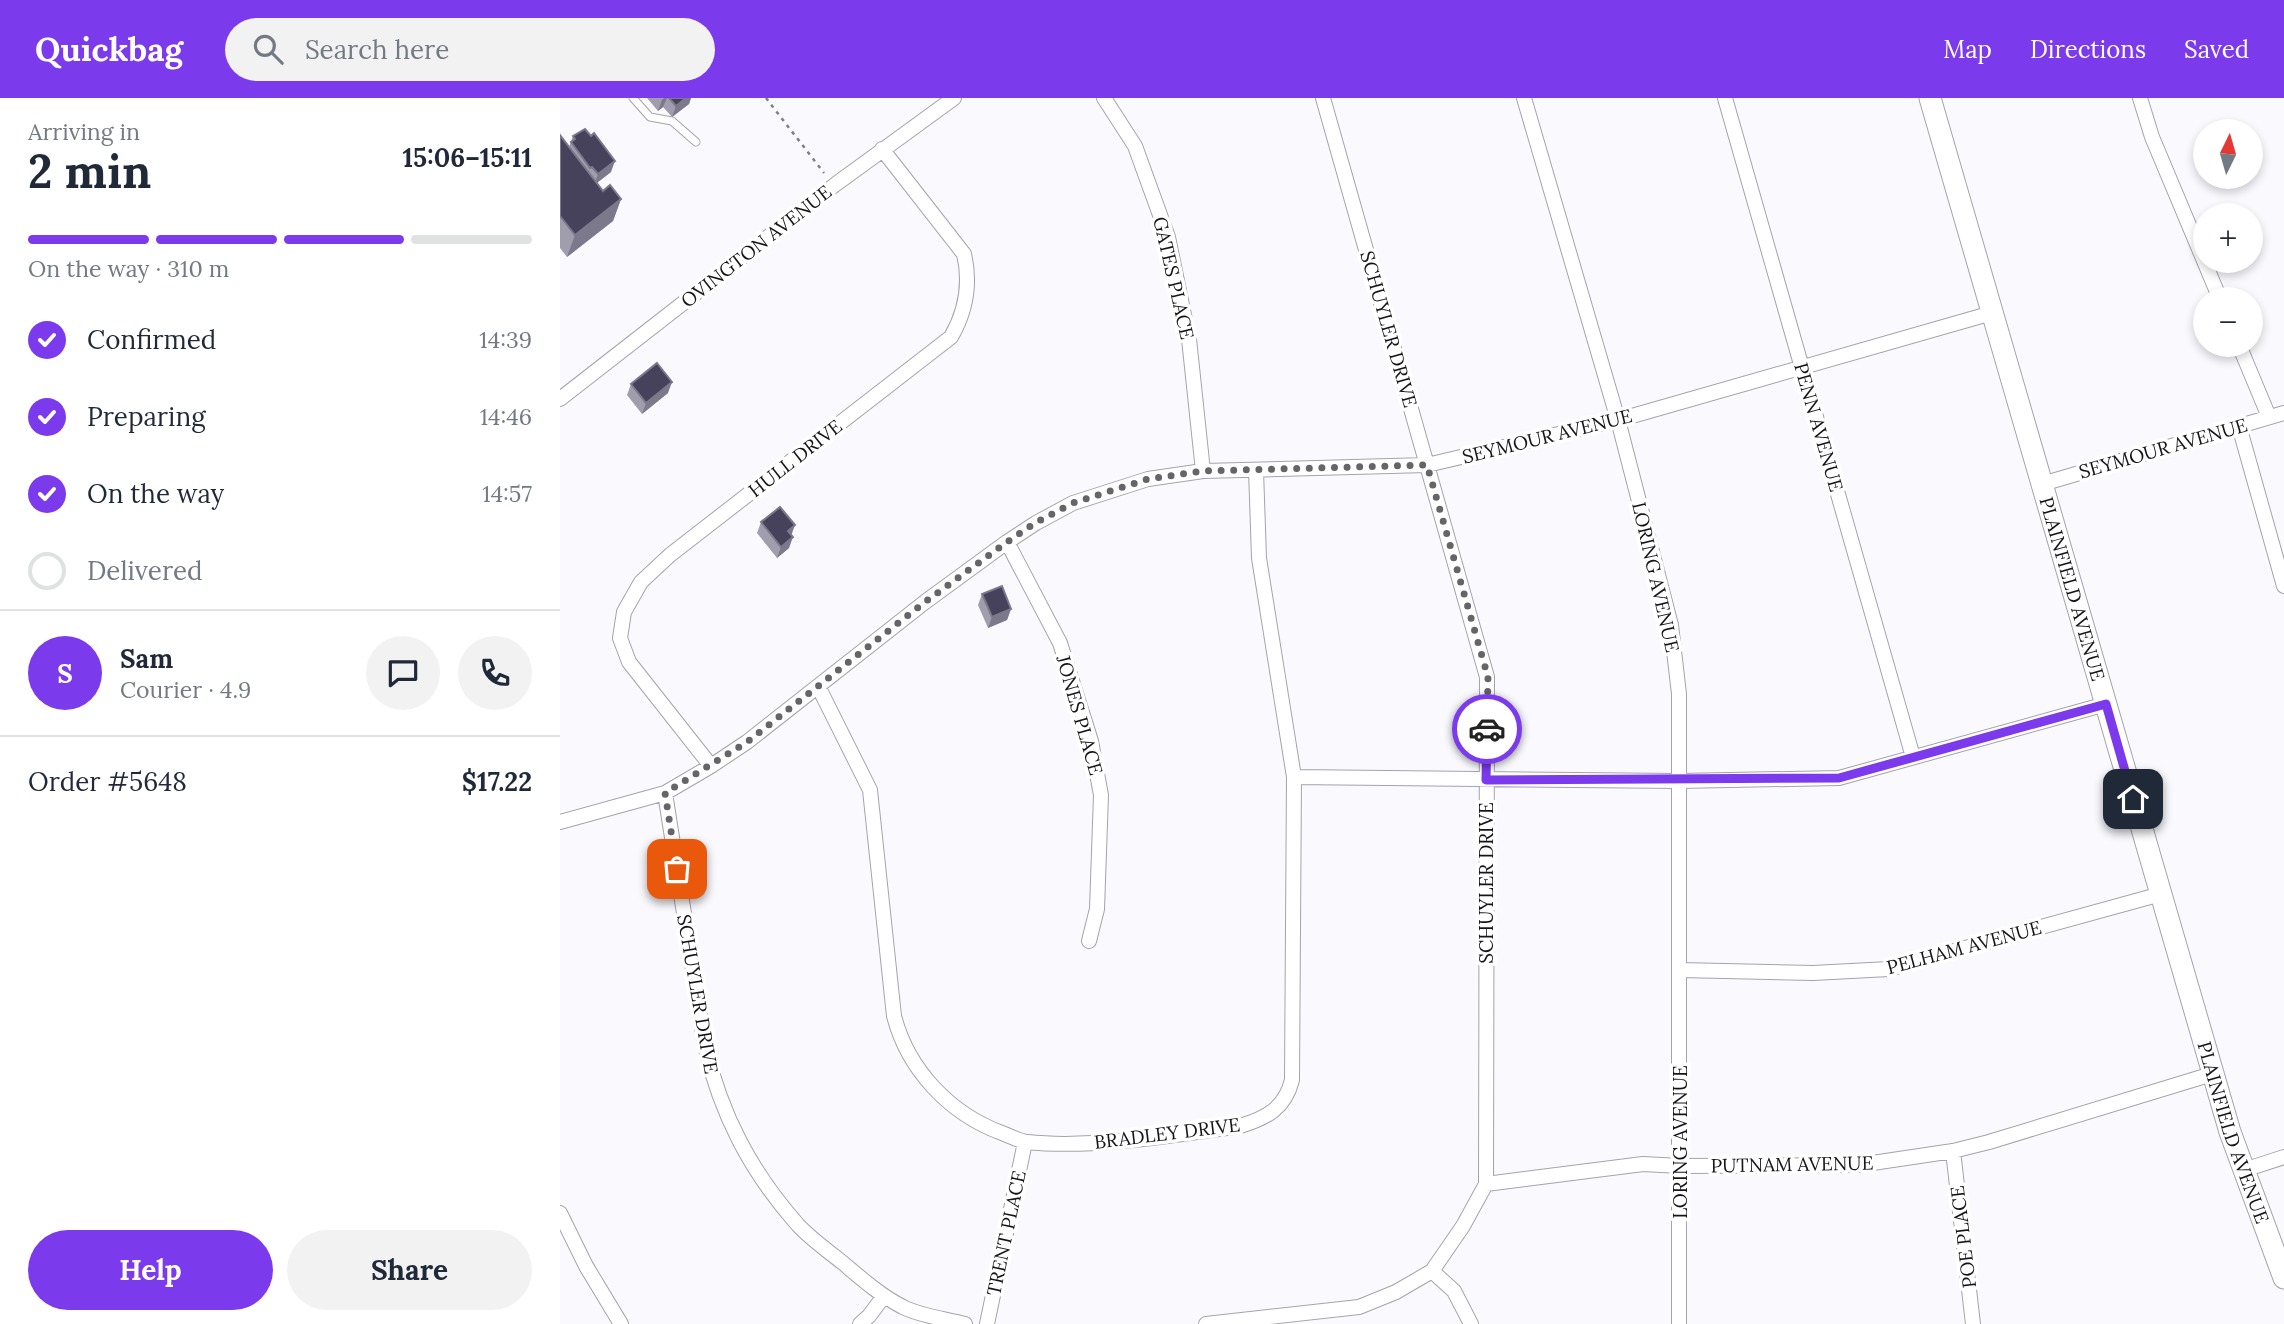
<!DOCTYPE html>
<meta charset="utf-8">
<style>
:root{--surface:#fff;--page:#f2f2f3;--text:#1f2937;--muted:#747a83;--line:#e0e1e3;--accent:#7c3aed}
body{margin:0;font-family:Lora,serif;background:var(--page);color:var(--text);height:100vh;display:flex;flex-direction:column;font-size:26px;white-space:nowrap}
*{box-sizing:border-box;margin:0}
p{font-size:23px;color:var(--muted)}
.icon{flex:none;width:38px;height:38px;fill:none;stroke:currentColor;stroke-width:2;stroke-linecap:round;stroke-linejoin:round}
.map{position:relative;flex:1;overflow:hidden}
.details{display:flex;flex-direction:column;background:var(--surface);width:560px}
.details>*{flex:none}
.needle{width:46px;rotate:5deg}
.tools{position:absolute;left:1633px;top:21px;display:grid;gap:14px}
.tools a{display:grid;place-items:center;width:70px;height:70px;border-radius:50%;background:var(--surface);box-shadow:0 4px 10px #0003;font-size:35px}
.pin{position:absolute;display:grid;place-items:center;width:60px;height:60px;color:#fff;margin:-30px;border-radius:14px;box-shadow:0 4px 10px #0006}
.courier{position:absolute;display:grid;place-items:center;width:70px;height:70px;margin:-35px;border:5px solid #7c3aed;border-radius:50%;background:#fff;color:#222;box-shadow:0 2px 9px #0007}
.head em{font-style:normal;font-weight:700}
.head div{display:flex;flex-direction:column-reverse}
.head{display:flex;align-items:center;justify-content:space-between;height:119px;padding:0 28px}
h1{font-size:46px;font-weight:700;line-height:52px}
.bar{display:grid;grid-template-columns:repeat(4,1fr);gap:10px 7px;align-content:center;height:84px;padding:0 28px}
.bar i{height:9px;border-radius:5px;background:var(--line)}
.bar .on{background:var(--accent)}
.bar p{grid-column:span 4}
.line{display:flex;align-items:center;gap:18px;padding:0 28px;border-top:2px solid var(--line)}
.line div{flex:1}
.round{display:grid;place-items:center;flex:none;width:74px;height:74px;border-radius:37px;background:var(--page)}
ol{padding:0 28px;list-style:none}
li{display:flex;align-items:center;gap:21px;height:77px}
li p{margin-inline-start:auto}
li .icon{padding:7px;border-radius:50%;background:var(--accent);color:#fff;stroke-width:4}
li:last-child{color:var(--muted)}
li i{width:38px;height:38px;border:4px solid var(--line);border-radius:50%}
.primary-button{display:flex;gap:14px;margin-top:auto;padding:14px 28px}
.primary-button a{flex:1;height:80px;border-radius:42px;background:var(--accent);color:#fff;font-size:28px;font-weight:700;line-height:80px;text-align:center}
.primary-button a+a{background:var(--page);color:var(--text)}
header{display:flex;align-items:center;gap:42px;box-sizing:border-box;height:98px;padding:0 35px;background:var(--accent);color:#fff}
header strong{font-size:33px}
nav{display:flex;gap:38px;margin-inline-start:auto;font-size:24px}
.search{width:490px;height:63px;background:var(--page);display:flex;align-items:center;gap:18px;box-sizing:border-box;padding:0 24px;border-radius:38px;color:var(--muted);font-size:26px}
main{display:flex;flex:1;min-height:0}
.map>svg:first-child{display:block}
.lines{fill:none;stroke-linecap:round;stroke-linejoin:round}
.lane-casing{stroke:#a3a3ad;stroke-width:9}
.street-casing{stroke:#a3a3ad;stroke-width:16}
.secondary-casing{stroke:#a3a3ad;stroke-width:23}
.path{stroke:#808084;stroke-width:2.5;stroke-dasharray:3.5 5;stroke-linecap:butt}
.lane{stroke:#fff;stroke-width:7}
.street{stroke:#fff;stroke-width:14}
.secondary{stroke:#fff;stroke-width:21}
.wall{fill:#a09eac}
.shaded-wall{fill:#7d798c}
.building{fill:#47425b;stroke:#7d798c;stroke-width:2}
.done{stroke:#656569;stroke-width:7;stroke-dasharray:0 12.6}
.route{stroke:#7c3aed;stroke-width:9}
.labels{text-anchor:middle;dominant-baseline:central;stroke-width:7;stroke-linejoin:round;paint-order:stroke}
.street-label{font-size:19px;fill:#151519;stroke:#fff}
</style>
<header>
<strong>Quickbag</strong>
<div class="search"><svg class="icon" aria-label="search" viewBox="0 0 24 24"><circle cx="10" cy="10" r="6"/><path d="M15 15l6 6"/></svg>Search here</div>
<nav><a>Map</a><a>Directions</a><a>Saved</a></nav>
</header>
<main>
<section class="details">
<div class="head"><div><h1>2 min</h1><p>Arriving in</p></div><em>15:06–15:11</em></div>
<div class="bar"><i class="on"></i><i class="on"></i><i class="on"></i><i></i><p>On the way · 310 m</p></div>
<ol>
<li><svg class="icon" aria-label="check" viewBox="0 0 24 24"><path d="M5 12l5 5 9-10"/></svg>Confirmed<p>14:39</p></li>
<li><svg class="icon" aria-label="check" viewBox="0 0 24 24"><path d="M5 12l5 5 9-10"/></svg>Preparing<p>14:46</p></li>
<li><svg class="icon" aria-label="check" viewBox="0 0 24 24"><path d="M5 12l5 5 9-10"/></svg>On the way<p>14:57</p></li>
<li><i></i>Delivered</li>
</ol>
<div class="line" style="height:126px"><b class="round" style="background:var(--accent);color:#fff">S</b><div><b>Sam</b><p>Courier · 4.9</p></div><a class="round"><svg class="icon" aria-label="chat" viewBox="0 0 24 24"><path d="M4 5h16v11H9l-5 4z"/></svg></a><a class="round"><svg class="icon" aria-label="phone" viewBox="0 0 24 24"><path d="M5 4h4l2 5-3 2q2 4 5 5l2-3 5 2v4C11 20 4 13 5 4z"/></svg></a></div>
<div class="line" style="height:91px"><div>Order #5648</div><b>$17.22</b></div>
<div class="primary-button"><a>Help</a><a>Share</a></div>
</section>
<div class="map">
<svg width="1724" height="1226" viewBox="0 0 1724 1226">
<rect width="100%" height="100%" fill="#fafafe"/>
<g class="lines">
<defs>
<path id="lane" d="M73,0L90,19L112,23L136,44"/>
<path id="street" d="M544,0L575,48L608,139L629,241L643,373
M964,0L1058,322L1111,527L1119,596V1226
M1165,0L1353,659
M1580,0L1592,39L1660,201
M1679,247L1709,319
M0,301L276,86L394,0
M1679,328L1724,488
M1482,386L1724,315
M447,444L500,545L531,643L541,697L537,811L529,843
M258,588L310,692L334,918C348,972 390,1016 442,1035C450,1038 459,1043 467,1044C531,1051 616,1037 680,1028C707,1020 725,1010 732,982L734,679L699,460L696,372
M151,668L69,564L60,540L64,514L81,484L110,457L391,239C406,213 411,186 404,156L322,51
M734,679L1118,683L1279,680L1546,606
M105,695L145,948C161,1017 191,1074 238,1127C251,1141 268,1153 283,1165C302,1181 321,1198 343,1209C360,1218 387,1221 405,1226
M0,724L105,695L151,668L187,644L365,504L447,444L476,425L513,405L588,381L643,373L867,367L1058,322L1432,215
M1120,872L1253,875L1329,871L1601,796
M1393,1053L1413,1226
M1684,1072L1724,1059
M926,1086L1083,1066L1120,1068L1299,1067L1393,1053L1429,1044L1652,976
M0,1115L26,1168L61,1226
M872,1173L894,1193L911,1226
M300,1226L309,1218L324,1198
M427,1226L465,1044
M646,1226L799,1209L836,1194L872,1173L903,1128L926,1086L927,579L763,0"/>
<g id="secondary">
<path id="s1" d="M1370,0L1670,1034L1724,1180"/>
</g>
</defs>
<use href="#lane" class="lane-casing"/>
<use href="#street" class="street-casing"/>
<use href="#secondary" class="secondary-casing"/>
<path class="path" d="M206,0L264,75"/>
<use href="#lane" class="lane"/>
<use href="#street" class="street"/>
<use href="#secondary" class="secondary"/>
</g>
<path class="wall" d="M87,0H131L129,6L112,19L103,9L98,13Z
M0,37L9,49L13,38L51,74L37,85L43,93L61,101L53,123L7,159L0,150Z
M71,286L108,295L82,316L67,297Z
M201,424L231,437L229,450L217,460L197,435Z
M422,496L451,511L447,522L428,530L418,507Z"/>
<path class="shaded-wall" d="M104,0H107L103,9L98,13L102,2Z
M126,0H131L129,6L112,19L116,8Z
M55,63L51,74L34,87L38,76Z
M61,101L53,123L7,159L15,137Z
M112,284L108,295L82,316L86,305Z
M235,427L231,438L228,433Z
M233,439L229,450L217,460L221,449Z
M451,511L447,522L428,530L432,519Z"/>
<path class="building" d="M109,0H126L116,8Z
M25,31L31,38L34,35L55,63L38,76L32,69L30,70L11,44L15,41L13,38Z
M0,37L43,93L50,87L61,101L15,137L0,118Z
M97,265L112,284L86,305L71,286Z
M220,409L235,427L228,433L233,439L221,449L201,424Z
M442,488L451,511L432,519L422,496Z"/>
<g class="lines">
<path class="done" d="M117,771L105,695L187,644L365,504L447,444L475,425L513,405L588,381L643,373L867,367L928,579L927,631"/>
<path class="route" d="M927,631L926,682L1279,680L1546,606L1573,701"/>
</g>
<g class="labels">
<g class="street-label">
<text transform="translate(196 148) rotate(-38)">OVINGTON AVENUE</text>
<text transform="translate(614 180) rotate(77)">GATES PLACE</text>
<text transform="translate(829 231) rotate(74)">SCHUYLER DRIVE</text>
<text transform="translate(1259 329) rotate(74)">PENN AVENUE</text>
<text transform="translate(987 338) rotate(-14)">SEYMOUR AVENUE</text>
<text transform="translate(1603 350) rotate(-16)">SEYMOUR AVENUE</text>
<text transform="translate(235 360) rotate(-38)">HULL DRIVE</text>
<text transform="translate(1096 479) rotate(77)">LORING AVENUE</text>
<text stroke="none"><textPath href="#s1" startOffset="511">PLAINFIELD AVENUE</textPath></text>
<text transform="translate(520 617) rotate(74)">JONES PLACE</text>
<text transform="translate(926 785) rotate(-90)">SCHUYLER DRIVE</text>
<text transform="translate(1404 849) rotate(-15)">PELHAM AVENUE</text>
<text transform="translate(138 896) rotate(80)">SCHUYLER DRIVE</text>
<text stroke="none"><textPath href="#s1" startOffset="1078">PLAINFIELD AVENUE</textPath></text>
<text transform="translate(607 1035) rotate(-7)">BRADLEY DRIVE</text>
<text transform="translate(1120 1044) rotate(-90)">LORING AVENUE</text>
<text transform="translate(1232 1066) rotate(-1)">PUTNAM AVENUE</text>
<text transform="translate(446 1135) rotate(-78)">TRENT PLACE</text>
<text transform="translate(1403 1139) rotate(-97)">POE PLACE</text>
</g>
</g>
</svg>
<div class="tools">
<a><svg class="needle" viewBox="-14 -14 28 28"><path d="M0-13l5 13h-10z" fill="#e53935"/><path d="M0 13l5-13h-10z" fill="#747a83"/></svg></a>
<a>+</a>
<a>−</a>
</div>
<div class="pin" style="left:117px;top:771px;background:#ea580c"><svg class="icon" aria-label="bag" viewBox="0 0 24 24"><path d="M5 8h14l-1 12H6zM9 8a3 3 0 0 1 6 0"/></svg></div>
<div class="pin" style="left:1573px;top:701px;background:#1f2937"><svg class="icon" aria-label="home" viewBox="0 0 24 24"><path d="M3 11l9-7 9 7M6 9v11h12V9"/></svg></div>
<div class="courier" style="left:927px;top:631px"><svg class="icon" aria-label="car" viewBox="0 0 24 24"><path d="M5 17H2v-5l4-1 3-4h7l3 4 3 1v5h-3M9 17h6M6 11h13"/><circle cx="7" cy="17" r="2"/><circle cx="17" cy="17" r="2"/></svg></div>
</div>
</main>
